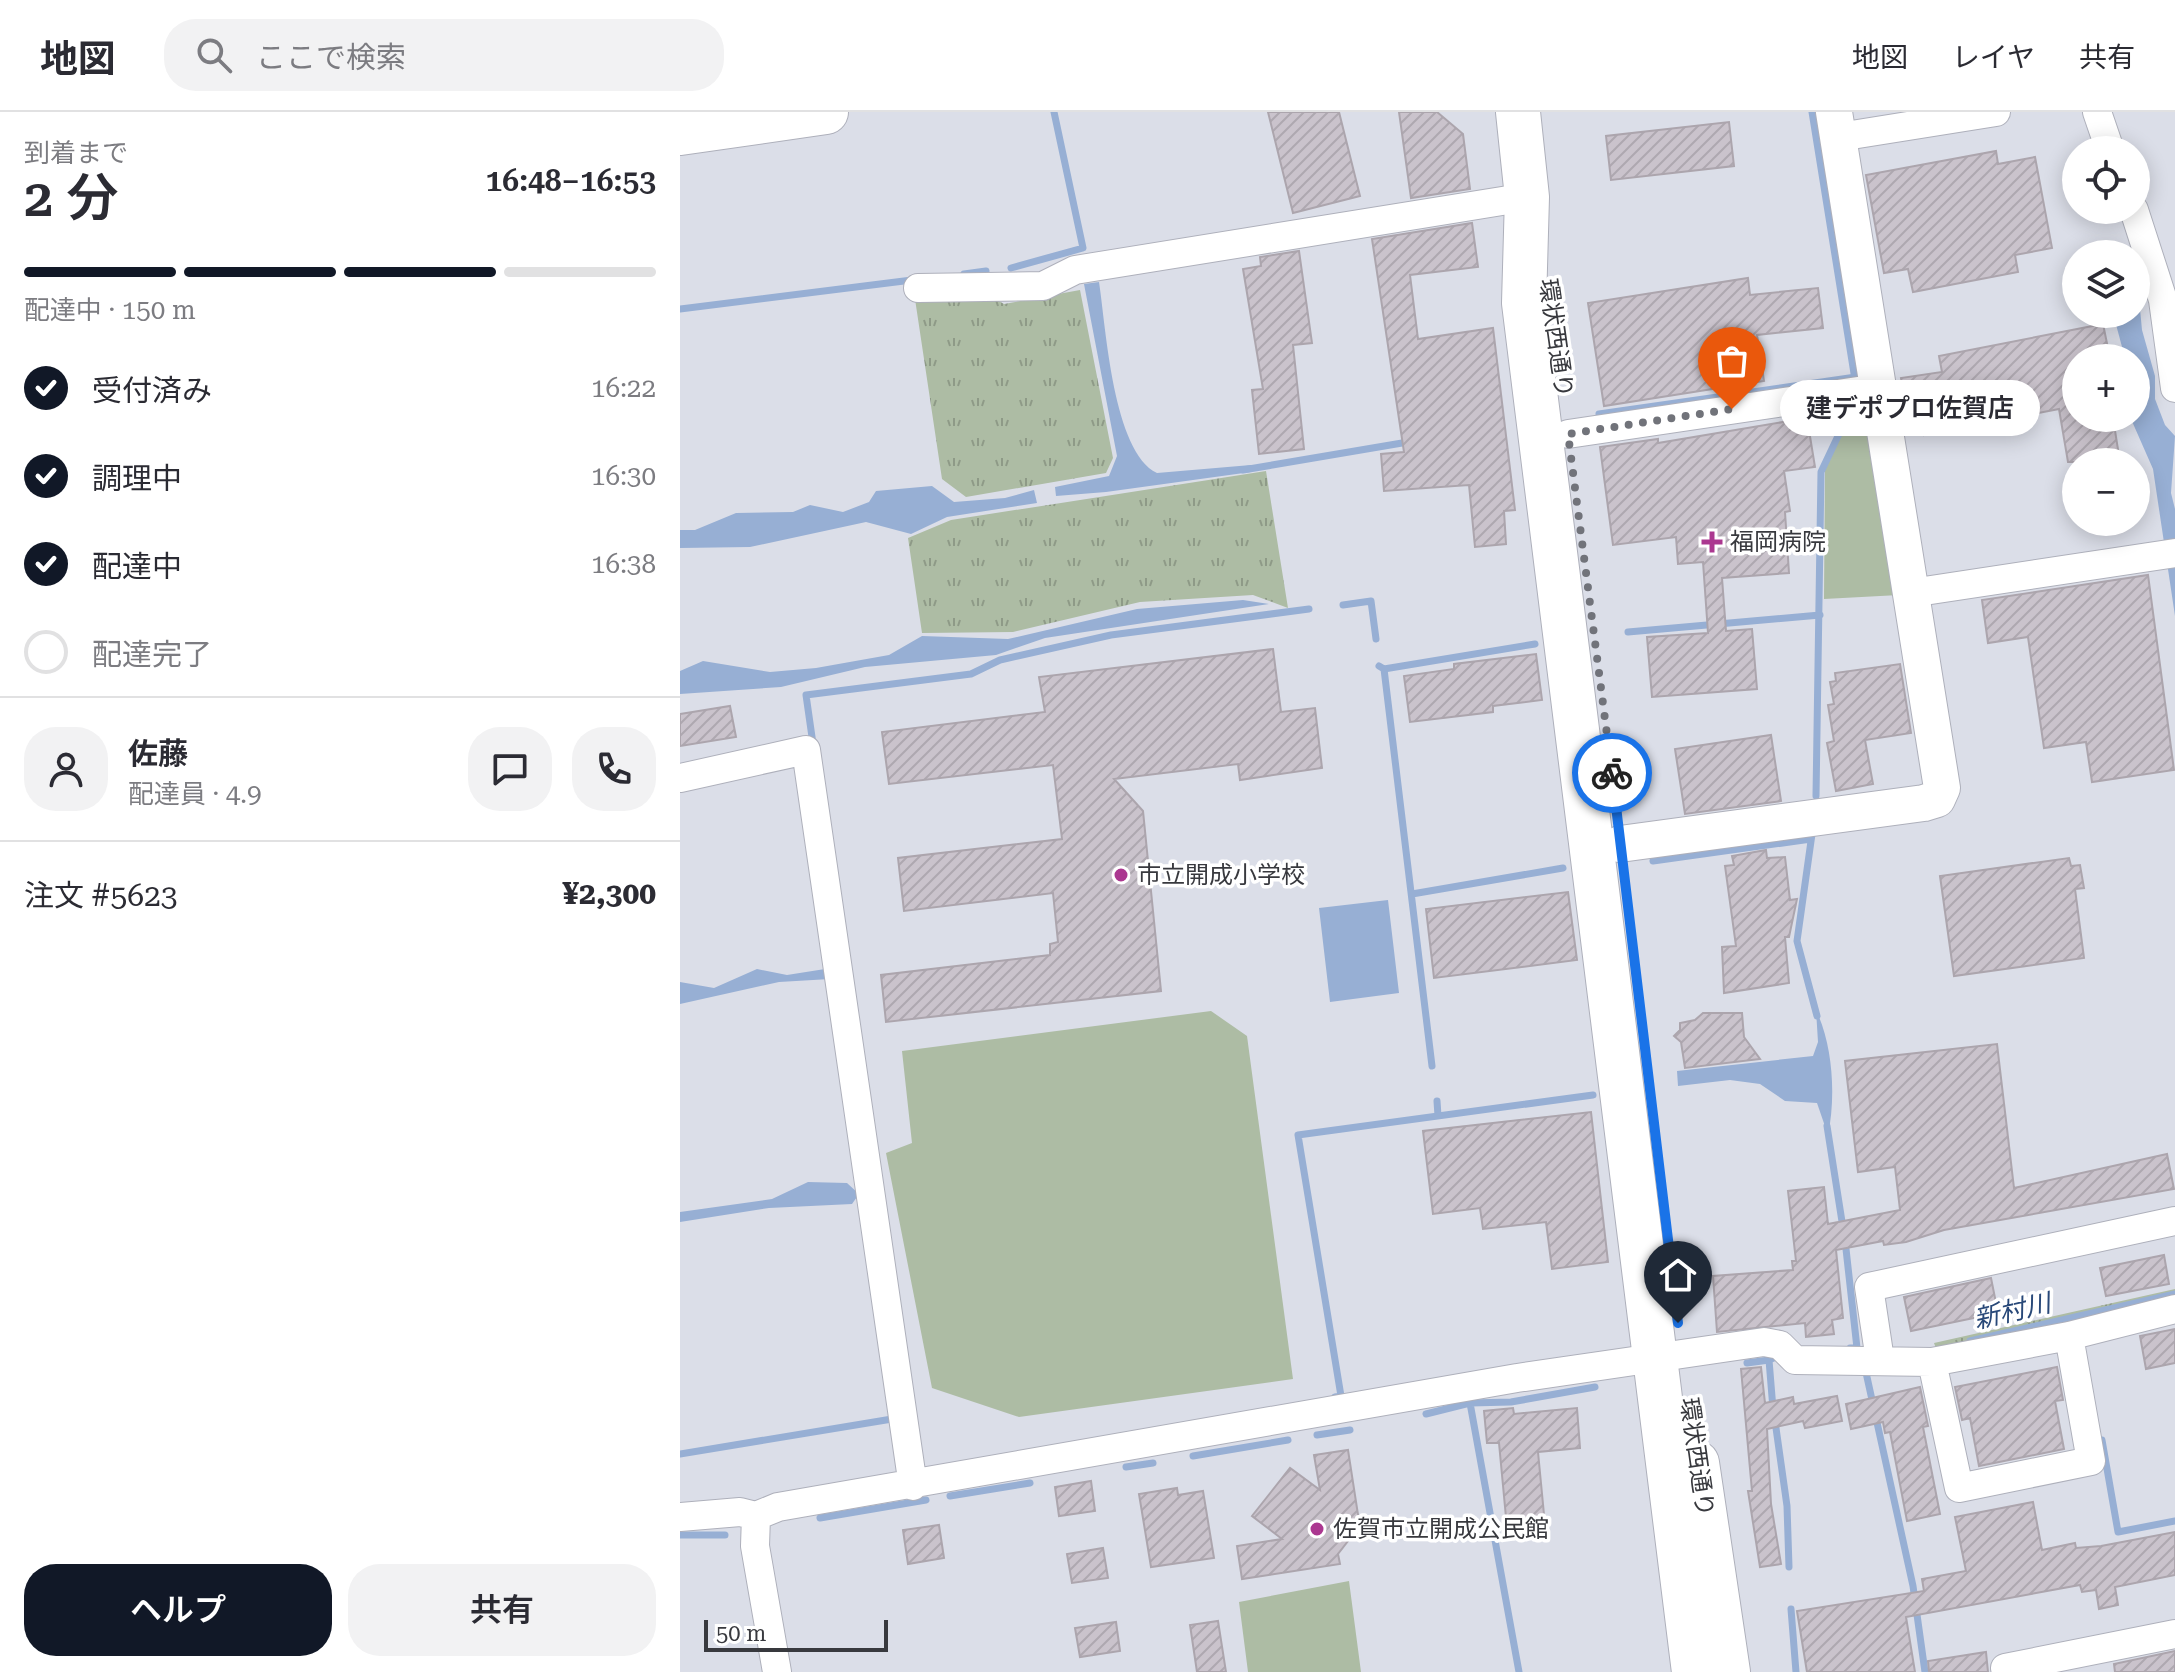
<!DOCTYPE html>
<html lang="ja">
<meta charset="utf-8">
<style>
:root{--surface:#fff;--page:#f2f2f3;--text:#2b2b33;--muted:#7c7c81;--line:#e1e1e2;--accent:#111827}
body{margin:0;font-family:"Roboto Serif","Noto Sans JP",serif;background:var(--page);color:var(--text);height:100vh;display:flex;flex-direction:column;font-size:30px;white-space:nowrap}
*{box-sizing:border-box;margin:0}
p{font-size:26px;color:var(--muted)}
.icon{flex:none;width:44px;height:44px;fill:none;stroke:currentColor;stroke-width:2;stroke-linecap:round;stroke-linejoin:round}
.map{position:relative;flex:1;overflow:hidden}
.side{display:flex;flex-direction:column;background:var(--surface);width:680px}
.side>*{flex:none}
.buttons{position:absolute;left:1382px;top:24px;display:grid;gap:16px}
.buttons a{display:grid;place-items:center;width:88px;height:88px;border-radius:50%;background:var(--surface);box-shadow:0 4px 20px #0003;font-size:40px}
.scale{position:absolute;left:24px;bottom:20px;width:184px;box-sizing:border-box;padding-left:8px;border:4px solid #38393e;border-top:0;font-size:22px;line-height:28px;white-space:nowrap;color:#38393e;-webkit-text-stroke:6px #fff;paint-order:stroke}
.pin{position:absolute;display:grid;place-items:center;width:68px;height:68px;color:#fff;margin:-82px -34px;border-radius:50% 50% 50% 0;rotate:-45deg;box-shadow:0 0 8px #0007}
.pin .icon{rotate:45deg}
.courier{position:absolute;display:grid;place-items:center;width:80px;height:80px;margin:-40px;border:6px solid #1a73e8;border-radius:50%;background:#fff;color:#222;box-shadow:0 2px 10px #0007}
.bubble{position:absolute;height:56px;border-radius:28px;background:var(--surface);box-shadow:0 4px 20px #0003;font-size:26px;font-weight:600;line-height:56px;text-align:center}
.head em{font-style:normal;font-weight:600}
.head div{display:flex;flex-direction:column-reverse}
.head{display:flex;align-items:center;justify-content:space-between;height:136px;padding:0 24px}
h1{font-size:52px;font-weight:600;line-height:60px}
.bar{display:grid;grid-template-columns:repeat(4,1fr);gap:12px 8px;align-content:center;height:96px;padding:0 24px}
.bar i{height:10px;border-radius:6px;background:var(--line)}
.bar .active{background:var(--accent)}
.bar p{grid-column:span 4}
.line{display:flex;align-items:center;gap:20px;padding:0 24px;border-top:2px solid var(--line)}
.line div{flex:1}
.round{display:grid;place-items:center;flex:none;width:84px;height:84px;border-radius:32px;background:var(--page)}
ol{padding:0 24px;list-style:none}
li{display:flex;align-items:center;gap:24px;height:88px}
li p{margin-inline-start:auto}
li .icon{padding:8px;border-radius:50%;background:var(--accent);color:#fff;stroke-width:4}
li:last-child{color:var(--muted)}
li i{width:44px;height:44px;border:4px solid var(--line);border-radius:50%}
.button{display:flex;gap:16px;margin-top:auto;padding:16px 24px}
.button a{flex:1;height:92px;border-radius:32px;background:var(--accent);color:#fff;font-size:32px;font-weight:600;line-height:92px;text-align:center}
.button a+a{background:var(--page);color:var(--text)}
header{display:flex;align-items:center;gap:48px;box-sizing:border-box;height:112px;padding:0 40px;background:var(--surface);border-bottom:2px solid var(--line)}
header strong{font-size:38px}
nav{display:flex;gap:44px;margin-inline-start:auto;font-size:28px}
.search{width:560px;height:72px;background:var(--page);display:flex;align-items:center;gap:20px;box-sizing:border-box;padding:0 28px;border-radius:32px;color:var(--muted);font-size:30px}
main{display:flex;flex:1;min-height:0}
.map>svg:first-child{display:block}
.grass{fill:url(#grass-tufts)}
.green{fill:#adbca4}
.water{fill:#97afd4}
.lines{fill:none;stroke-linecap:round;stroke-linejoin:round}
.stream{stroke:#97afd4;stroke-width:7}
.building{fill:url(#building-hatch);stroke:#aca5ad;stroke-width:2}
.minor-casing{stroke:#aeb0bb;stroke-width:30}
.tertiary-casing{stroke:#aeb0bb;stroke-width:38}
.trunk-casing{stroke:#aeb0bb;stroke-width:46}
.minor{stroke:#fff;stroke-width:28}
.tertiary{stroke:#fff;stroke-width:36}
.trunk{stroke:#fff;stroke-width:44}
.done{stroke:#71737a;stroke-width:8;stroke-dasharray:0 14.4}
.route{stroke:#1a73e8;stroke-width:10}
.poi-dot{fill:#ab3790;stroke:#fff;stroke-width:3}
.labels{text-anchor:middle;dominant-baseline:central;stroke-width:7;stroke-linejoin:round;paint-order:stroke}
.street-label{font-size:24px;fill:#38393e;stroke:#fff}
.poi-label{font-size:24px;fill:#38393e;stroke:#fff;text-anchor:start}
.water-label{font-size:26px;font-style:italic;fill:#284878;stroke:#fff}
</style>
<header>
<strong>地図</strong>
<div class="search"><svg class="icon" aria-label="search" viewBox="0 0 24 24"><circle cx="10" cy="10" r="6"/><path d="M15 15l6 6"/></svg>ここで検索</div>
<nav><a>地図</a><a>レイヤ</a><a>共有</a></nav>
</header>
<main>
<section class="side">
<div class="head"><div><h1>2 分</h1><p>到着まで</p></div><em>16:48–16:53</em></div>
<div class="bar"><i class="active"></i><i class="active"></i><i class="active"></i><i></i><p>配達中 · 150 m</p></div>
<ol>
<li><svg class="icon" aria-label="check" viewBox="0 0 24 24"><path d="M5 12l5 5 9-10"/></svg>受付済み<p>16:22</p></li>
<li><svg class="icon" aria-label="check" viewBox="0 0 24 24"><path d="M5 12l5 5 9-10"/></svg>調理中<p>16:30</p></li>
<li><svg class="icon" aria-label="check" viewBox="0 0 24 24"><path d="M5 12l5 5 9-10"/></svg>配達中<p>16:38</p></li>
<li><i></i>配達完了</li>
</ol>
<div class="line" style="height:144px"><a class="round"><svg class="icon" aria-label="person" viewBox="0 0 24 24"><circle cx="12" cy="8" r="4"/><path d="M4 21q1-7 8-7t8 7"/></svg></a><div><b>佐藤</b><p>配達員 · 4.9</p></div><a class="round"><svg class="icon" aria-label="chat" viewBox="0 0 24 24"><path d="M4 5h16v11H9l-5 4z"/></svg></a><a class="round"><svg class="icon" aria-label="phone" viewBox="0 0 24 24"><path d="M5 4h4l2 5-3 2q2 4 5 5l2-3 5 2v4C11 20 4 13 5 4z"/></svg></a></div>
<div class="line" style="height:104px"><div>注文 #5623</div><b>¥2,300</b></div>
<div class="button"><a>ヘルプ</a><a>共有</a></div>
</section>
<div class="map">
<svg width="1495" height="1560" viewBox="0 0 1495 1560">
<defs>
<pattern id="grass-tufts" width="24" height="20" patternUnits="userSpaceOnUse" patternTransform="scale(2)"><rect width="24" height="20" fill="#adbca4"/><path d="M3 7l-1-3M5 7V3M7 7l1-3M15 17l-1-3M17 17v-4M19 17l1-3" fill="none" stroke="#8e9a87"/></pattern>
<pattern id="building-hatch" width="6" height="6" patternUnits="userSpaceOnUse" patternTransform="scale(2)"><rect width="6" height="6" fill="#cac3cc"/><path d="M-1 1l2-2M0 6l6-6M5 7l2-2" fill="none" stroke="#aea8b0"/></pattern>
</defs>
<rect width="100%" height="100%" fill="#dbdee8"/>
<path class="grass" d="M400,178L433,346L426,361L286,385L262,367L235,187L310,184L324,192Z
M586,359L608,496L573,483L460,490L333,520L242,521L228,426L271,408Z
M1495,1177V1188L1258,1242L1254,1231Z"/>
<path class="green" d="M1189,297L1219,483L1144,487L1145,356L1171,300Z
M531,899L567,924L613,1267L339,1305L252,1276L206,1041L232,1031L222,939Z
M669,1469L681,1560H568L559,1490Z"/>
<path class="water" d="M1456,155L1462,218L1475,264V287L1485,313L1495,324L1491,381L1495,397V504L1473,357L1451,307L1456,306V246H1445L1434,205L1436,202H1456Z
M419,170C426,216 433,340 477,361L571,353V360L426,380L376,384L375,375L429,364L437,344L404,172Z
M252,374L274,390L325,386L354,378L357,391L267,405L231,422L186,410L70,435L0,436V418H15L56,401L113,400L130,393L163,400L189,390L196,379Z
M563,488L589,492L365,526L316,543L185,555L101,575L0,582V559L23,549L90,560L136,556L209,543L242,524L328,527L457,497Z
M708,788L719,881L650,890L639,796Z
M77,857L107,863L145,857L150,867L99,870L0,892V870L34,876Z
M1136,898C1153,934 1156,984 1148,1023L1137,991L1105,989L1080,972L1050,968L998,974L997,959L1133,944L1138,930Z
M128,1070L167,1071L179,1082L172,1092L89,1096L0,1110V1100L92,1087Z"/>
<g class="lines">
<path class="stream" d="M1132,0L1176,274
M331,156L403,136L374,0
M284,162L306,159
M0,197L232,168
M919,302L1176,265
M563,358L728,330
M663,493L691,489L696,527
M948,520L1140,503
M699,554L704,557L855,532
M704,557L752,954
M133,632L126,583L291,562L320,548L431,523L629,497
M1136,684L1141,360L1176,286
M1132,722L1117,829L1137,904
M973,749L1131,727
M732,782L883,756
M757,989L758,1004
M1147,1014L1163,1116
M1165,1128L1177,1236H1170
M1290,1229L1495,1182
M1067,1251L1089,1248
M1185,1256L1233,1474L1245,1560
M655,1285L661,1284L618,1023L913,983
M1093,1297L1089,1248L1098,1244
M746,1302L790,1291
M1095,1309L1107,1394L1109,1455
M637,1323L670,1318
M1422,1328L1438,1420L1495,1409
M0,1342L212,1307
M513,1344L608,1328
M446,1355L473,1351
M270,1384L350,1371
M140,1406L246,1388
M0,1423H45
M1111,1497L1116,1560
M839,1560L790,1291L831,1290L915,1275"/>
</g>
<path class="building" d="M588,0H659L680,84L613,101Z
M719,0H757L783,22L790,77L731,86Z
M1049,10L1054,54L931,68L926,24Z
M1316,39L1318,52L1355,45L1372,136L1335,143L1338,160L1233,180L1228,157L1204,161L1186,63Z
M792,111L798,155L730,163L738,227L813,216L835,398L824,399L826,432L795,435L789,373L704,379L701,342L724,340L692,127Z
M619,139L632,231L613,233L624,337L579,342L572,278L583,277L563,157L581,154L580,145Z
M1068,166L1070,183L1138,176L1143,216L1077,223L1084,269L924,294L908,191Z
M1423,212L1430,246H1396V306H1433L1440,350H1388L1379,297L1244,323L1243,316L1230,318L1221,266L1262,260L1259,244Z
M1127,306L1135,355L1104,359L1110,399L1105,400L1109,461L1042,466L1046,519L1072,517L1077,577L972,585L967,525L1028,521L1023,450L998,452L996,425L933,433L920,335L978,327V331Z
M1468,463L1494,658L1412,670L1406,630L1364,636L1348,525L1308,531L1302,488Z
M593,537L601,600L635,596L642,656L560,668L558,652L434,667L463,699L481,879L206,910L201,863L370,843V832L378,830L373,781L224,799L218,746L382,727L373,653L209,672L202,620L365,600L359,565Z
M856,542L862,588L813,594V600L730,610L724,564L774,557V552Z
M1220,552L1231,621L1185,628L1193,672L1156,679L1147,631L1154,629L1148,593L1154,592L1150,570L1156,569L1155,561Z
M50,594L56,625L0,634V602Z
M1091,623L1101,689L1005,702L995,637Z
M1086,738L1087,746L1105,745L1110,788L1117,787L1109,825H1105L1109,871L1044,881L1042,835L1056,834L1045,754L1054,753L1052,744Z
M1389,746L1391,754L1400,753L1404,776L1395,777L1404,846L1274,864L1260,764Z
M888,780L897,848L754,866L746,797Z
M1023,901H1062L1064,925L1080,947L1005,956L1001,930L994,924L1000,918V911L1015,908Z
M1317,932L1334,1076L1487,1042L1494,1077L1264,1118L1226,1130L1204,1133L1203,1129L1156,1138L1163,1206L1152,1208L1154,1222L1126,1225L1125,1211L1037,1220L1033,1164L1113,1158L1112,1149H1116L1108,1079L1144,1075L1148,1112L1220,1098L1215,1055L1178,1060L1165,949Z
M911,1000L928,1150L872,1157L866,1110L803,1117L800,1096L753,1102L743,1019Z
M1484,1143L1489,1172L1426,1184L1420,1156Z
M1311,1166L1318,1201L1231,1219L1224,1185Z
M1495,1217V1251L1466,1257L1460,1224Z
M1081,1255L1085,1291L1113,1285L1114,1292L1157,1284L1162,1309L1125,1316L1123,1309L1087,1317L1091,1392L1101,1452L1080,1455L1068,1379H1072L1061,1257Z
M1377,1255L1383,1288L1375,1289L1384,1337L1299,1354L1290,1306L1282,1308L1275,1275Z
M1240,1275L1248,1314L1243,1315L1260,1402L1227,1409L1210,1320L1205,1321L1203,1310L1171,1317L1166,1292Z
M833,1296L834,1302L897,1296L900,1336L858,1340L865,1413L827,1416L819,1331H807L804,1299Z
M668,1338L681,1422L672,1424L658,1442L660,1452L562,1467L557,1434L602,1427L572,1404L610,1356L640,1378L634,1343Z
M411,1369L415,1399L379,1404L375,1375Z
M497,1376L498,1383L523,1379L534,1446L471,1455L459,1382Z
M1353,1390L1362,1438L1395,1431L1396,1436L1421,1434L1495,1420V1463L1435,1475L1438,1493L1419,1497L1416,1478L1402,1480L1400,1473L1226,1505L1235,1560H1127L1117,1499L1244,1479L1242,1467L1286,1459L1275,1405Z
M259,1413L264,1446L228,1452L223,1418Z
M423,1436L428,1466L392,1471L387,1442Z
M538,1509L546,1560H517L510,1513Z
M436,1510L440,1539L400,1545L395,1516Z
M1495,1539V1560H1435L1434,1552Z
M1306,1540L1308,1560H1249L1248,1549Z"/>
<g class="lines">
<defs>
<path id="minor" d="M1417,0L1430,38
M1159,25L1316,0
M1454,98L1483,188L1495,276
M238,176L363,174L395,158L847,85
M888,322L1198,276
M1231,481L1495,441
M0,666L126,638L233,1374
M1200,1248L1189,1175L1495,1109
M1252,1250L1279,1376L1411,1349L1389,1224
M0,1405L60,1400L76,1404
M97,1560L75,1434L76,1404L98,1395L837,1266L1084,1230L1100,1233L1115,1248L1252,1250L1389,1224L1495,1197
M1326,1560L1325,1556L1495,1522"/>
<path id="tertiary" d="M940,732L1244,691L1257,687L1262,676L1154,0"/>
<path id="trunk" d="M838,0L847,85L844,191L1014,1560
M0,21L146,0
M1017,1351L1048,1560"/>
</defs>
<use href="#minor" class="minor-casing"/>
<use href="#tertiary" class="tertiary-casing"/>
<use href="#trunk" class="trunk-casing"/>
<use href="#minor" class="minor"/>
<use href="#tertiary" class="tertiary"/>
<use href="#trunk" class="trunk"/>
</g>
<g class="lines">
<path class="done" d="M932,661L888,322L1052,297"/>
<path class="route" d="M932,661L998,1211"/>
</g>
<g class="poi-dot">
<path d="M1028 418h8v8h8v8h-8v8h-8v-8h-8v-8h8z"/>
<circle cx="441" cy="763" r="8"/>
<circle cx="637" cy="1417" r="8"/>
</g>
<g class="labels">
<g class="street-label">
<text transform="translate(876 226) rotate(82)">環状西通り</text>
<text transform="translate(1017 1345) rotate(82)">環状西通り</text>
</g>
<g class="poi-label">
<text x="1050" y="430">福岡病院</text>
<text x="457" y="763">市立開成小学校</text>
<text x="653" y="1417">佐賀市立開成公民館</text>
</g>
<g class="water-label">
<text transform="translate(1332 1199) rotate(-13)">新村川</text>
</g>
</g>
</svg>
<div class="buttons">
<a><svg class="icon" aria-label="locate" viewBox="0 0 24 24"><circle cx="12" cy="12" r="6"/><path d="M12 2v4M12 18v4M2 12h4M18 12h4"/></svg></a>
<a><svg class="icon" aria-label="layers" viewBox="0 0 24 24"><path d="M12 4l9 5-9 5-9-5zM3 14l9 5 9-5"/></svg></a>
<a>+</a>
<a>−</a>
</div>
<div class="scale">50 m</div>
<div class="pin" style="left:1052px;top:297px;background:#ea580c"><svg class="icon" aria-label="bag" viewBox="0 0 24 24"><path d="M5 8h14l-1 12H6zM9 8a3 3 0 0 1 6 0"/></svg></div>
<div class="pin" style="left:998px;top:1211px;background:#1f2937"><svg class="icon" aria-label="home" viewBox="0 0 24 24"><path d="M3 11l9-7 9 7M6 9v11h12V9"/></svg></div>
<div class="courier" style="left:932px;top:661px"><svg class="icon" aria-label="bike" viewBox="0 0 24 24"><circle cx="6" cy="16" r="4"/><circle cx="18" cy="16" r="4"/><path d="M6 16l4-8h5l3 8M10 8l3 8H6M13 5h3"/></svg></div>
<div class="bubble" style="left:1100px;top:268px;width:260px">建デポプロ佐賀店</div>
</div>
</main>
